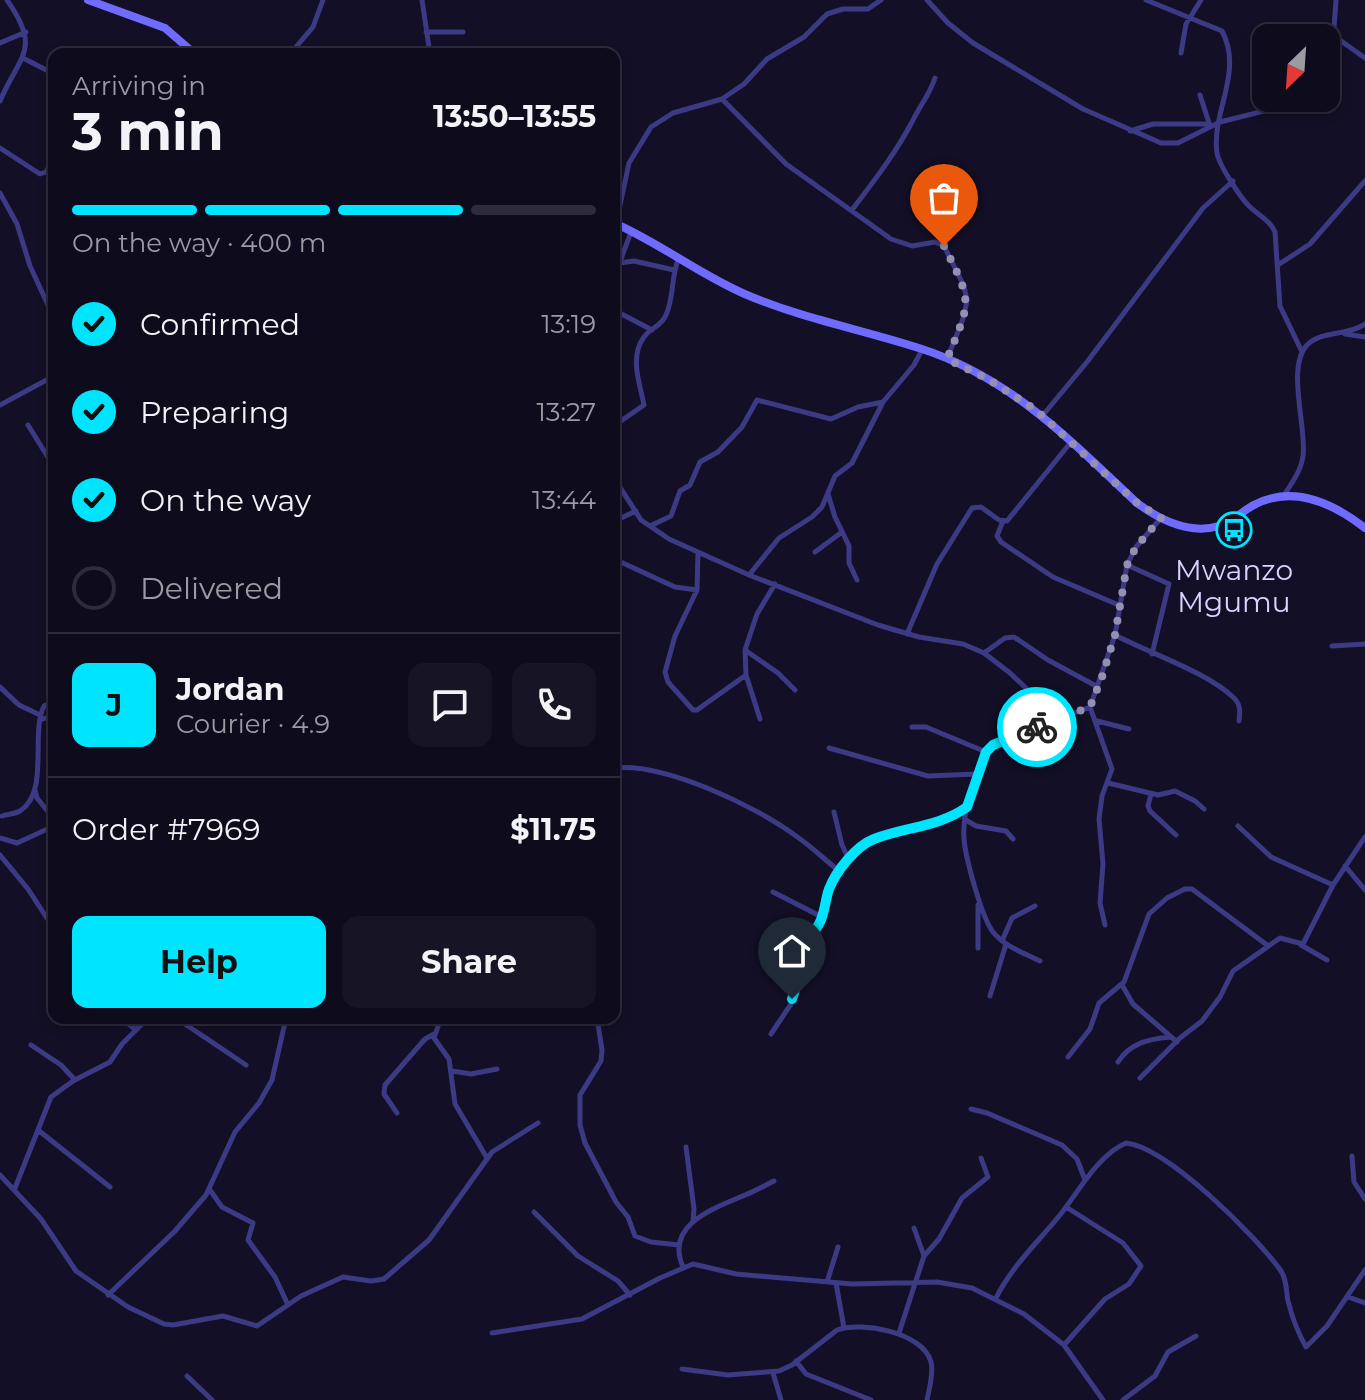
<!DOCTYPE html>
<meta charset="utf-8">
<style>
:root{--surface:#0e0b1c;--page:#171425;--text:#f1f3f6;--muted:#9b9ba3;--line:#2e2b3b;--accent:#00e5ff}
body{margin:0;font-family:Montserrat,sans-serif;background:var(--page);color:var(--text);height:100vh;display:flex;flex-direction:column;font-size:30px;white-space:nowrap}
*{box-sizing:border-box;margin:0}
p{font-size:26px;color:var(--muted)}
.icon{flex:none;width:44px;height:44px;fill:none;stroke:currentColor;stroke-width:2;stroke-linecap:round;stroke-linejoin:round}
.map{position:relative;flex:1;overflow:hidden}
.side{position:absolute;left:48px;top:48px;width:572px;height:976px;display:flex;flex-direction:column;background:var(--surface);border-radius:16px;box-shadow:0 4px 12px #0003,0 0 0 2px var(--line)}
.side>*{flex:none}
.needle{width:52px;rotate:205deg}
.buttons{position:absolute;left:1252px;top:24px;display:grid;gap:16px}
.buttons a{display:grid;place-items:center;width:88px;height:88px;border-radius:16px;background:var(--surface);box-shadow:0 4px 12px #0003,0 0 0 2px var(--line);font-size:40px}
.pin{position:absolute;display:grid;place-items:center;width:68px;height:68px;color:#fff;margin:-82px -34px;border-radius:50% 50% 50% 0;rotate:-45deg;box-shadow:0 0 8px #0007}
.pin .icon{rotate:45deg}
.courier{position:absolute;display:grid;place-items:center;width:80px;height:80px;margin:-40px;border:6px solid #00e5ff;border-radius:50%;background:#fff;color:#222;box-shadow:0 2px 10px #0007}
.headline em{font-style:normal;font-weight:700}
.headline div{display:flex;flex-direction:column-reverse}
.headline{display:flex;align-items:center;justify-content:space-between;height:136px;padding:0 24px}
h1{font-size:52px;font-weight:700;line-height:60px}
.bar{display:grid;grid-template-columns:repeat(4,1fr);gap:12px 8px;align-content:center;height:96px;padding:0 24px}
.bar i{height:10px;border-radius:6px;background:var(--line)}
.bar .active{background:var(--accent)}
.bar p{grid-column:span 4}
.line{display:flex;align-items:center;gap:20px;padding:0 24px;border-top:2px solid var(--line)}
.line div{flex:1}
.round{display:grid;place-items:center;flex:none;width:84px;height:84px;border-radius:16px;background:var(--page)}
ol{padding:0 24px;list-style:none}
li{display:flex;align-items:center;gap:24px;height:88px}
li p{margin-inline-start:auto}
li .icon{padding:8px;border-radius:50%;background:var(--accent);color:#111;stroke-width:4}
li:last-child{color:var(--muted)}
li i{width:44px;height:44px;border:4px solid var(--line);border-radius:50%}
.cta{display:flex;gap:16px;margin-top:auto;padding:16px 24px}
.cta a{flex:1;height:92px;border-radius:16px;background:var(--accent);color:#111;font-size:32px;font-weight:700;line-height:92px;text-align:center}
.cta a+a{background:var(--page);color:var(--text)}
.map>svg:first-child{display:block}
.lines{fill:none;stroke-linecap:round;stroke-linejoin:round}
.street{stroke:#3d3a85;stroke-width:5}
.secondary{stroke:#6f6bff;stroke-width:8}
.done{stroke:#948fb3;stroke-width:8;stroke-dasharray:0 14.4}
.route{stroke:#00e5ff;stroke-width:10}
.labels{text-anchor:middle;dominant-baseline:central;stroke-width:8;stroke-linejoin:round;paint-order:stroke}
.poi-label{font-size:28px;fill:#d9d4ff;stroke:#130f26}
</style>
<div class="map">
<svg width="1365" height="1400" viewBox="0 0 1365 1400">
<rect width="100%" height="100%" fill="#130f26"/>
<g class="lines">
<path class="street" d="M422,0L430,54
M927,0L948,23L973,43L1083,109L1161,143H1178L1220,122L1304,101
M1146,0L1222,31C1244,72 1211,113 1217,153C1219,165 1240,197 1249,206C1258,215 1270,220 1275,232L1280,306L1302,352
M1336,0L1334,28L1337,38L1365,58
M426,32H463
M0,43L26,32
M1181,53L1186,24L1201,0
M290,54L313,27L323,0
M23,58L54,74
M1200,95L1210,126
M722,99L786,164L891,239L912,246L935,242L944,246L964,286L967,301L963,319L947,359
M0,101C20,54 42,50 7,0
M1130,131L1153,124H1209
M0,148L40,174L46,172L54,157
M0,193L17,224L30,266L54,318
M852,210C874,181 895,154 912,122C920,105 929,96 935,78
M616,224L629,163L651,127L673,113L722,99L744,84L767,59L804,37L827,14L843,9H868L881,0
M619,263L634,261L674,270
M1278,265L1310,244L1365,181
M614,278L631,232
M614,310L652,330
M1345,334L1365,337
M0,405L54,376
M1043,415L1087,362L1203,208L1233,181
M28,425L54,467
M614,429L618,423L644,405C640,384 629,357 644,337C651,327 661,327 666,315C674,297 671,278 678,260
M614,478L641,520L669,539L749,575L878,625L919,637L963,644L984,653L1010,673L1058,718
M828,494L835,517L849,546V563L857,580
M1284,495C1292,483 1301,471 1303,456C1307,428 1286,367 1307,345C1322,330 1348,336 1365,324
M1003,521L997,536L1001,542L1053,577L1121,606
M614,526L621,518L636,511
M650,526L671,516L680,491L690,485L700,462L718,452L742,427L757,400L831,419L858,407L883,402
M815,552L842,532
M698,553L697,590L675,636L665,672L668,682L693,710H697L746,675L745,650L757,614L775,584
M614,559L675,587L697,590
M1127,565L1169,584L1152,654
M749,575L779,538L812,517L822,507L835,476L852,463L883,402L914,365L922,350
M907,634L937,564L972,508L981,507L999,520L1007,521L1071,442
M1115,635C1149,653 1207,672 1234,698C1241,705 1240,712 1239,721
M1332,646L1365,644
M745,650L778,673L795,690
M984,653L1005,638L1014,637L1048,660L1098,687
M746,675L760,719
M0,687L19,705L40,715
M1090,707L1112,769L1102,796L1099,819L1103,864L1100,903L1105,925
M40,720L54,715
M1097,721L1129,729
M912,727H926L986,752
M829,748L928,776L977,774
M614,768C663,762 756,806 796,836C811,846 825,860 839,871
M1108,783L1158,795L1175,791L1195,801L1204,809
M35,790L37,798L54,819
M1151,794L1148,806L1150,811L1176,835
M834,812L842,845L849,860
M2,816C8,814 15,814 20,811C50,792 30,734 44,706L54,701
M966,820L976,826L1006,831L1013,839
M1238,826L1271,857L1333,885
M0,838L17,843L54,826
M0,855L28,889L54,929
M1345,866L1365,890
M773,892L822,917
M1002,941L1012,918L1035,906
M1301,945L1327,960
M978,948V905
M1040,961C1024,953 1005,947 993,932C982,918 965,857 964,838C962,814 976,761 993,745L1090,707L1115,635L1127,565L1136,547L1161,518
M1122,985L1133,1004L1177,1042
M990,996L1006,944
M121,1018L136,1030
M176,1018L246,1065
M441,1018L434,1038L449,1059L455,1104L487,1158
M597,1018L602,1050L601,1061L580,1095V1125L585,1143L616,1202L628,1217L635,1236L651,1242L679,1245
M771,1034L791,1004L801,970L804,948L820,923L830,886L839,871L862,846L874,839L943,820L966,807
M31,1045L61,1065L75,1080
M1068,1057L1090,1029L1099,1003L1124,982L1149,914L1167,898L1185,889H1192L1267,945
M1118,1062C1130,1043 1149,1039 1170,1037
M452,1071L471,1074L497,1069
M1140,1078L1180,1038L1202,1021L1220,997L1233,971L1280,938L1303,944L1333,885L1365,837
M971,1109L987,1113L1062,1145L1077,1159L1085,1180
M397,1113L384,1094L385,1085L425,1039L434,1034
M38,1130L110,1187
M686,1147L694,1209L693,1221
M1352,1156L1354,1182L1365,1199
M0,1175L41,1219L76,1271L128,1307L164,1324L173,1325L223,1316L257,1326L301,1296L343,1277L371,1281L384,1279L429,1240L492,1152L538,1123
M15,1188L51,1097L73,1081L110,1062L122,1044L148,1018
M210,1190L222,1207L253,1223L248,1240L275,1277L288,1305
M534,1212L578,1256L618,1281L630,1295
M914,1228L924,1256
M683,1267C664,1224 715,1208 745,1195C755,1191 764,1186 774,1181
M827,1282L838,1247
M836,1283L844,1328
M108,1295L175,1231L206,1195L235,1132L259,1103L272,1080L286,1018
M1348,1297L1365,1303
M996,1298C1012,1266 1038,1242 1060,1215C1079,1191 1098,1155 1126,1143C1167,1147 1257,1237 1281,1271C1287,1280 1286,1291 1288,1301C1292,1317 1298,1333 1306,1347L1327,1326L1365,1270
M492,1333L582,1319L660,1278L693,1264L736,1274L852,1284L937,1282L972,1288L1024,1314L1064,1345L1103,1400
M899,1333L924,1256L939,1239L962,1198L988,1177L981,1158
M1064,1345L1105,1299L1129,1284L1141,1266L1123,1243L1066,1207
M796,1361L806,1374L871,1400
M682,1369L728,1375L779,1371L792,1365L837,1330C861,1321 923,1332 931,1362C934,1373 929,1389 927,1400
M773,1373L781,1400
M187,1376L212,1400
M1123,1400L1155,1376L1168,1352L1196,1336"/>
<path class="secondary" d="M88,0L165,28L195,54
M614,223C660,243 700,275 747,295C804,319 864,330 922,349C1011,378 1071,441 1137,503C1160,520 1189,535 1219,526C1233,522 1243,510 1256,504C1294,485 1334,504 1365,528"/>
</g>
<g class="lines">
<path class="done" d="M944,246C973,303 971,301 947,359L988,379L1036,410L1137,503L1161,518L1136,547L1127,565L1115,635L1102,677L1090,707L1037,727"/>
<path class="route" d="M792,999C799,981 799,961 805,945C808,937 815,932 819,924C825,914 825,900 829,889C836,871 856,846 874,839C905,827 939,827 967,807L986,752L993,745L1037,727"/>
</g>
<defs>
<symbol id="bus-ring" viewBox="-11 -11 22 22"><circle r="9.5" fill="#130f26" stroke="#00e5ff" stroke-width="1.5"/><path d="M-5-6H5V4H4V6H2V4H-2V6H-4V4H-5ZM-3.5-4V0h7V-4ZM-3.5 1.2v1.5H-2V1.2ZM2 1.2v1.5H3.5V1.2Z" fill="#00e5ff"/></symbol>
</defs>
<g fill-rule="evenodd">
<use href="#bus-ring" x="1214" y="510" width="40" height="40"/>
</g>
<g class="labels">
<g class="poi-label">
<text x="1234" y="570">Mwanzo<tspan x="1234" dy="32">Mgumu</tspan></text>
</g>
</g>
</svg>
<div class="buttons">
<a><svg class="needle" viewBox="-14 -14 28 28"><path d="M0-13l5 13h-10z" fill="#e53935"/><path d="M0 13l5-13h-10z" fill="#9b9ba3"/></svg></a>
</div>
<div class="pin" style="left:944px;top:246px;background:#ea580c"><svg class="icon" aria-label="bag" viewBox="0 0 24 24"><path d="M5 8h14l-1 12H6zM9 8a3 3 0 0 1 6 0"/></svg></div>
<div class="pin" style="left:792px;top:999px;background:#1f2937"><svg class="icon" aria-label="home" viewBox="0 0 24 24"><path d="M3 11l9-7 9 7M6 9v11h12V9"/></svg></div>
<div class="courier" style="left:1037px;top:727px"><svg class="icon" aria-label="bike" viewBox="0 0 24 24"><circle cx="6" cy="16" r="4"/><circle cx="18" cy="16" r="4"/><path d="M6 16l4-8h5l3 8M10 8l3 8H6M13 5h3"/></svg></div>
<section class="side">
<div class="headline"><div><h1>3 min</h1><p>Arriving in</p></div><em>13:50–13:55</em></div>
<div class="bar"><i class="active"></i><i class="active"></i><i class="active"></i><i></i><p>On the way · 400 m</p></div>
<ol>
<li><svg class="icon" aria-label="check" viewBox="0 0 24 24"><path d="M5 12l5 5 9-10"/></svg>Confirmed<p>13:19</p></li>
<li><svg class="icon" aria-label="check" viewBox="0 0 24 24"><path d="M5 12l5 5 9-10"/></svg>Preparing<p>13:27</p></li>
<li><svg class="icon" aria-label="check" viewBox="0 0 24 24"><path d="M5 12l5 5 9-10"/></svg>On the way<p>13:44</p></li>
<li><i></i>Delivered</li>
</ol>
<div class="line" style="height:144px"><b class="round" style="background:var(--accent);color:#111">J</b><div><b>Jordan</b><p>Courier · 4.9</p></div><a class="round"><svg class="icon" aria-label="chat" viewBox="0 0 24 24"><path d="M4 5h16v11H9l-5 4z"/></svg></a><a class="round"><svg class="icon" aria-label="phone" viewBox="0 0 24 24"><path d="M5 4h4l2 5-3 2q2 4 5 5l2-3 5 2v4C11 20 4 13 5 4z"/></svg></a></div>
<div class="line" style="height:104px"><div>Order #7969</div><b>$11.75</b></div>
<div class="cta"><a>Help</a><a>Share</a></div>
</section>
</div>
